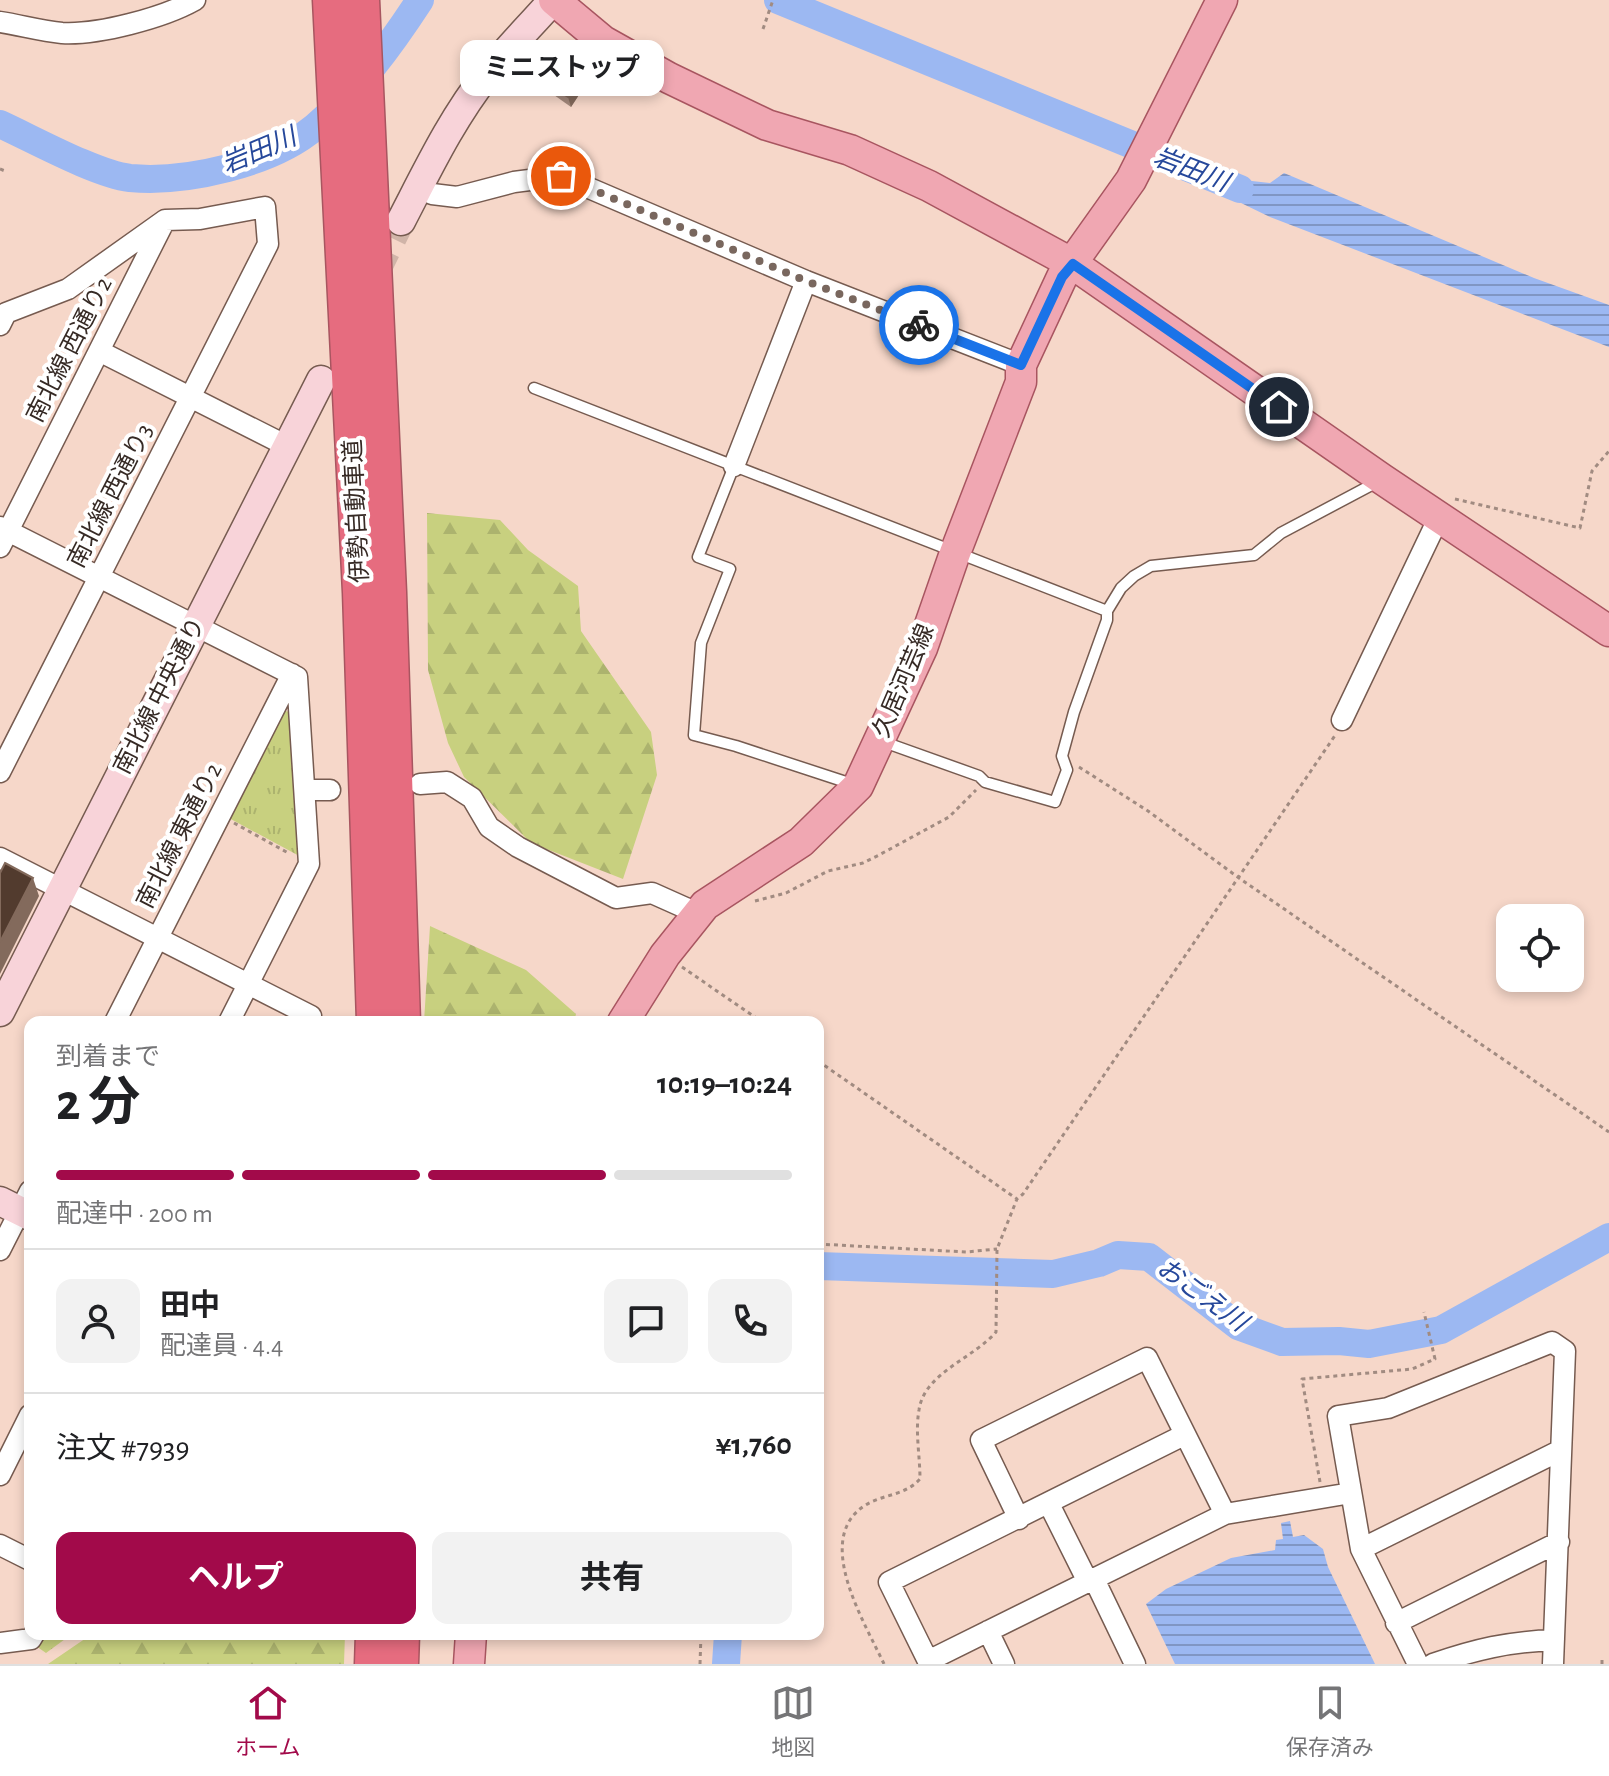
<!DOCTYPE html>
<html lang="ja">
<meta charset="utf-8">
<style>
:root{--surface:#fff;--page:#f2f2f2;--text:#202124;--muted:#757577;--line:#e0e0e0;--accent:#a20a4a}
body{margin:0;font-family:"Alegreya Sans","Noto Sans JP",sans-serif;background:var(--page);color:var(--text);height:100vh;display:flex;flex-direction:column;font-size:30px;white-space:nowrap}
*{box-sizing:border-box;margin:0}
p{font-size:26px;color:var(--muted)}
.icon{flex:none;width:44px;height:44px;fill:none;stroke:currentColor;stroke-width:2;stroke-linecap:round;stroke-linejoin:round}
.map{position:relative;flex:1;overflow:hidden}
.drawer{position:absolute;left:24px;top:1016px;width:800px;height:624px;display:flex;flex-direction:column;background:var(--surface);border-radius:16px;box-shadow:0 4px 12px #0003}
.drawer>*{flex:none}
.fabs{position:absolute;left:1496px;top:904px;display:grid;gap:16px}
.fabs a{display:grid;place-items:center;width:88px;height:88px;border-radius:16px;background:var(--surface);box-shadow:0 4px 12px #0003;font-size:40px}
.pin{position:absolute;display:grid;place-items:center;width:68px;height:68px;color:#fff;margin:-34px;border:4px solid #fff;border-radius:50%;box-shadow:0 2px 8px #0007}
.courier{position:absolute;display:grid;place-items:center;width:80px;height:80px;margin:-40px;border:6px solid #1a73e8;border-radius:50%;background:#fff;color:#222;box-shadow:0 2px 10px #0007}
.bubble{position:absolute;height:56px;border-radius:16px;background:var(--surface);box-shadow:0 4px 12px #0003;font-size:26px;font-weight:700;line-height:56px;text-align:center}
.overview em{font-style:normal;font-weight:700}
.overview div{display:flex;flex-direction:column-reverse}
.overview{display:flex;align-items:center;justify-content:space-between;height:136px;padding:0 32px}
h1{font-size:52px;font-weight:700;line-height:60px}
.bar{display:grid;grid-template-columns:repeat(4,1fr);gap:12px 8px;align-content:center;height:96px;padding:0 32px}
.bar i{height:10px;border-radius:6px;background:var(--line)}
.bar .active{background:var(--accent)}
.bar p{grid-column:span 4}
.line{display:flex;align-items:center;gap:20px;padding:0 32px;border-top:2px solid var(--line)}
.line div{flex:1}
.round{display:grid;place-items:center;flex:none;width:84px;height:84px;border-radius:16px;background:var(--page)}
.button{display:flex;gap:16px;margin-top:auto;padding:16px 32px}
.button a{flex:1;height:92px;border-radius:16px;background:var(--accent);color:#fff;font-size:32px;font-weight:700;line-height:92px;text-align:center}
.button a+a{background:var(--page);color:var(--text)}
.menu{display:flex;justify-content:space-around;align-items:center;height:112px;border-top:2px solid var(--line);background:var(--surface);font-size:22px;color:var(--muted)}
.menu a{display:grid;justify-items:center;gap:4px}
.menu .active{color:var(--accent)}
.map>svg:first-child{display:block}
.forest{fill:url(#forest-firs)}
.park{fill:url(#park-tufts)}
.water{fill:url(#water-rules)}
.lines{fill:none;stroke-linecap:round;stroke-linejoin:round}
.river{stroke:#9cb8f2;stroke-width:28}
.secondary-tunnel{stroke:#d0b4a8;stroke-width:28;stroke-dasharray:28 14;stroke-linecap:butt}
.lane-casing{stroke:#765b50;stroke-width:13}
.street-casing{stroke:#765b50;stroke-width:23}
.secondary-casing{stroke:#765b50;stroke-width:31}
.primary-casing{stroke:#a85560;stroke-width:33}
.highway-casing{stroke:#a85560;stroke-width:39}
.path{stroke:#a18b81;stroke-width:3;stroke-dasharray:4 4;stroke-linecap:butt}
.lane{stroke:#fff;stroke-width:10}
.street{stroke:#fff;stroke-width:20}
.secondary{stroke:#f8d3d9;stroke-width:28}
.primary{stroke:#f0a7b2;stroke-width:30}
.highway{stroke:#e66c7f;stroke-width:36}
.wall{fill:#a4897c}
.shaded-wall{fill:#836a5c}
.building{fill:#523b2e;stroke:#836a5c;stroke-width:2}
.done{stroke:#79675e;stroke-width:8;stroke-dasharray:0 14.4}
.route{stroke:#1a73e8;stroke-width:10}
.labels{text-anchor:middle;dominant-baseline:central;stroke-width:8;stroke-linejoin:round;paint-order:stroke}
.street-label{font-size:24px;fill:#362a25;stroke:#fff}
.water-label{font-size:26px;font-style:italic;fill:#26489b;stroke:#fff}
</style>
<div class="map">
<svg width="1609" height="1664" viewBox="0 0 1609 1664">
<defs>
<pattern id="forest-firs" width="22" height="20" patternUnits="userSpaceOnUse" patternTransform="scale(2)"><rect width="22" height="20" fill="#c8d07f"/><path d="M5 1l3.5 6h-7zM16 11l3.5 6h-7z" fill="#acb36e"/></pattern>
<pattern id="park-tufts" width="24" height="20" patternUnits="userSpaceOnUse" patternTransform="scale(2)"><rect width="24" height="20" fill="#c8d07f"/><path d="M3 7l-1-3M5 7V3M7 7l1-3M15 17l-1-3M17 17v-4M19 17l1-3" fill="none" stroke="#acb36e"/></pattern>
<pattern id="water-rules" width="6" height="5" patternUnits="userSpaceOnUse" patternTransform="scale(2)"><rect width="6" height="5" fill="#9cb8f2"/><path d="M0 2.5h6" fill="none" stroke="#8096c4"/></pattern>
</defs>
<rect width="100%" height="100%" fill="#f6d7c9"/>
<path class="forest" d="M427,513L500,520L528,550L578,586L581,631L651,732L657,775L623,879L531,843L464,777L448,743L428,670Z
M430,926L526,970L576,1014L574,1022H424Z
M92,1634H345L344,1664H48Z"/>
<path class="park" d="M282,710L293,713L303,858L227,817Z
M42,1634H72L46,1653L36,1646Z"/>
<path class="water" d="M1179,173L1270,183L1284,173L1534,278L1609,305V347L1270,217Z
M1290,1521L1293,1537L1304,1535L1323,1549L1328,1567L1375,1664H1175L1146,1604L1166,1589L1231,1558L1275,1550L1276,1540L1283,1539L1281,1523Z"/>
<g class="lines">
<path class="river" d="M778,0L1240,189
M0,124C33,139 96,174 130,178C186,183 271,164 315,127C357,91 390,46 420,0
M818,1266L1053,1274L1099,1263L1118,1255L1149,1257L1238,1326L1282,1342L1339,1341L1369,1344L1441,1330L1609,1237
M726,1664L728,1634"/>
<path class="secondary-tunnel" d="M374,276L401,221"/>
<defs>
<path id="lane" d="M534,388L1107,611
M734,466L698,557L730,569L701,643L694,735L736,746L852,784
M881,741L979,776L985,782L1055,802L1067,770L1062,756L1074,712L1107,620V611L1121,588L1134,576L1151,566L1254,555L1281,533L1379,481"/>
<path id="street" d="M0,22C20,25 41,31 62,33C98,35 163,18 195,0
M419,188L432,194L457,197L514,182L561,176L806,281L1021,365
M0,325L6,313L68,289L165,220L200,219L265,207L268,244L0,772
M99,351L287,446
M734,466L806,281
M0,527L297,677L309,864L229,1022
M0,547L163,224
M1342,720L1439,517
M420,784L447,782L472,798L489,827L518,847L616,898L652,893L699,914
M305,790H330
M0,858L311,1016L308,1022
M115,1022L292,674
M0,1250L30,1191
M1184,1435L889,1582L928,1661L1225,1514L1351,1493
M0,1475L30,1415
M1049,1504L1088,1582
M1019,1519L981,1440L1147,1358L1225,1514
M0,1545L30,1560
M1361,1549L1561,1450
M1094,1579L1135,1664
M1396,1623L1559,1542
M988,1631L1004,1664
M0,1643L31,1639L34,1634
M1418,1664L1361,1549L1338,1416L1388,1408L1552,1342L1565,1351L1553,1664
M1433,1664C1477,1649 1507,1642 1554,1640"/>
<path id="secondary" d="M401,221C427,171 452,118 488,73C508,48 532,24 553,0
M0,1012L321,380
M0,1201L30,1216"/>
<path id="primary" d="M554,0L603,41L669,78L767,125L850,150L929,186L1073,264L1382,479L1609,631
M623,1022L665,955L705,905L801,842L858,786L922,648L955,553L1021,382V365L1062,277L1131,180L1222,0
M469,1664L471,1634"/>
<path id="highway" d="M331,0L361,592L375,1022
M361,0L388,592L402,1022
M373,1664L374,1634
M400,1664L401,1634"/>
</defs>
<use href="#lane" class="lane-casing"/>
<use href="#street" class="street-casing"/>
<use href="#secondary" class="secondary-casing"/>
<use href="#primary" class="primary-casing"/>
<use href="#highway" class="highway-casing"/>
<path class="path" d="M763,29L773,0
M0,169L5,171
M1455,499L1580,528L1592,471L1609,451
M1079,767L1148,811L1239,878L1609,1132
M234,823L290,854
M755,901L786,893L828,871L863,863L879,855L949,817L976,790
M682,967L762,1022
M818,1061L1017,1199
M818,1244L966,1252L997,1249
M1320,1482L1302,1379L1412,1369L1435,1359L1424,1312
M700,1664L701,1634
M884,1664C865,1623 813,1540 864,1506C882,1494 905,1496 920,1479C920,1456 915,1432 919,1410C924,1373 974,1358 996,1332L997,1249L1017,1199L1023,1194L1336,734
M1602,1664V1658"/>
<use href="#lane" class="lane"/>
<use href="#street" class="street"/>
<use href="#secondary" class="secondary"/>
<use href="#primary" class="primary"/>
<use href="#highway" class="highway"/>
</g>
<path class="wall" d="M592,75L571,107L554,95L550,86Z"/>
<path class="shaded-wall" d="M588,66L592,75L571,107L568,97Z
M33,878L39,896L0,974V942Z"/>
<path class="building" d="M571,55L588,66L568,97L550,86Z
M5,863L33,878L0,942V873Z"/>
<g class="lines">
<path class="done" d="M561,176L806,281L919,325"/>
<path class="route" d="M919,325L1021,365L1062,277L1073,264L1279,407"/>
</g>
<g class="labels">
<g class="street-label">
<text transform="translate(70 350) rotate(-63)">南北線 西通り2</text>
<text transform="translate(111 496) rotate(-63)">南北線 西通り3</text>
<text transform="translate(357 511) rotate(-93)">伊勢自動車道</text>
<text transform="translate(904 681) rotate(-67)">久居河芸線</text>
<text transform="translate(160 696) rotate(-63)">南北線 中央通り</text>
<text transform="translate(180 836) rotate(-63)">南北線 東通り2</text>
</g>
<g class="water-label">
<text transform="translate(259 151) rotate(-23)">岩田川</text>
<text transform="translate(1191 170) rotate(21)">岩田川</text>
<text transform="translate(1202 1295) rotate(36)">おごえ川</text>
</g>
</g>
</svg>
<div class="fabs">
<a><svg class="icon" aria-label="locate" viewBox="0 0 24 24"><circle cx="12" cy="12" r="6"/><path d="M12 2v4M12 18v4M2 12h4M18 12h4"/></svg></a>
</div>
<div class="pin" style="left:561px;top:176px;background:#ea580c"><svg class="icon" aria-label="bag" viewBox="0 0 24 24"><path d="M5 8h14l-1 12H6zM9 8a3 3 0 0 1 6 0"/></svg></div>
<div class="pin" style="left:1279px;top:407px;background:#1f2937"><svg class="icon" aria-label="home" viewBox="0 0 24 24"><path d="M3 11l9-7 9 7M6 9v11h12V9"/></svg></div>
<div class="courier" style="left:919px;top:325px"><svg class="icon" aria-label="bike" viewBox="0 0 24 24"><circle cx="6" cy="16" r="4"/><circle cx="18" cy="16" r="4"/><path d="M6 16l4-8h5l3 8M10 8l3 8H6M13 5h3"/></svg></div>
<div class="bubble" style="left:460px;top:40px;width:204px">ミニストップ</div>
<section class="drawer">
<div class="overview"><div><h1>2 分</h1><p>到着まで</p></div><em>10:19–10:24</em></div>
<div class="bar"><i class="active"></i><i class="active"></i><i class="active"></i><i></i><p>配達中 · 200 m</p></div>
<div class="line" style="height:144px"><a class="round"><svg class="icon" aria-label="person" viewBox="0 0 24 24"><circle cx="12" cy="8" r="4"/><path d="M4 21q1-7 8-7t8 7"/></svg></a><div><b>田中</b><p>配達員 · 4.4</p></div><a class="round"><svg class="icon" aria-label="chat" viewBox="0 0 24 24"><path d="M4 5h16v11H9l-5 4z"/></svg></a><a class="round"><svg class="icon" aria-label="phone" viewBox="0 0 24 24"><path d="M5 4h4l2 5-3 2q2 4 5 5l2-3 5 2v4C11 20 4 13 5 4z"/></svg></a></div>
<div class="line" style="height:104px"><div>注文 #7939</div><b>¥1,760</b></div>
<div class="button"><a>ヘルプ</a><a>共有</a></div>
</section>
</div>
<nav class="menu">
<a class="active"><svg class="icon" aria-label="home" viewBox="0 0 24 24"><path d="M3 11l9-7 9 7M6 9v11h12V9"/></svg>ホーム</a>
<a><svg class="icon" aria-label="map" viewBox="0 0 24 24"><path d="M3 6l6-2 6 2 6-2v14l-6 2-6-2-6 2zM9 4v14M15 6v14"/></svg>地図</a>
<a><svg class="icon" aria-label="saved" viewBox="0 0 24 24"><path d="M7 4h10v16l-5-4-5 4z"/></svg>保存済み</a>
</nav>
